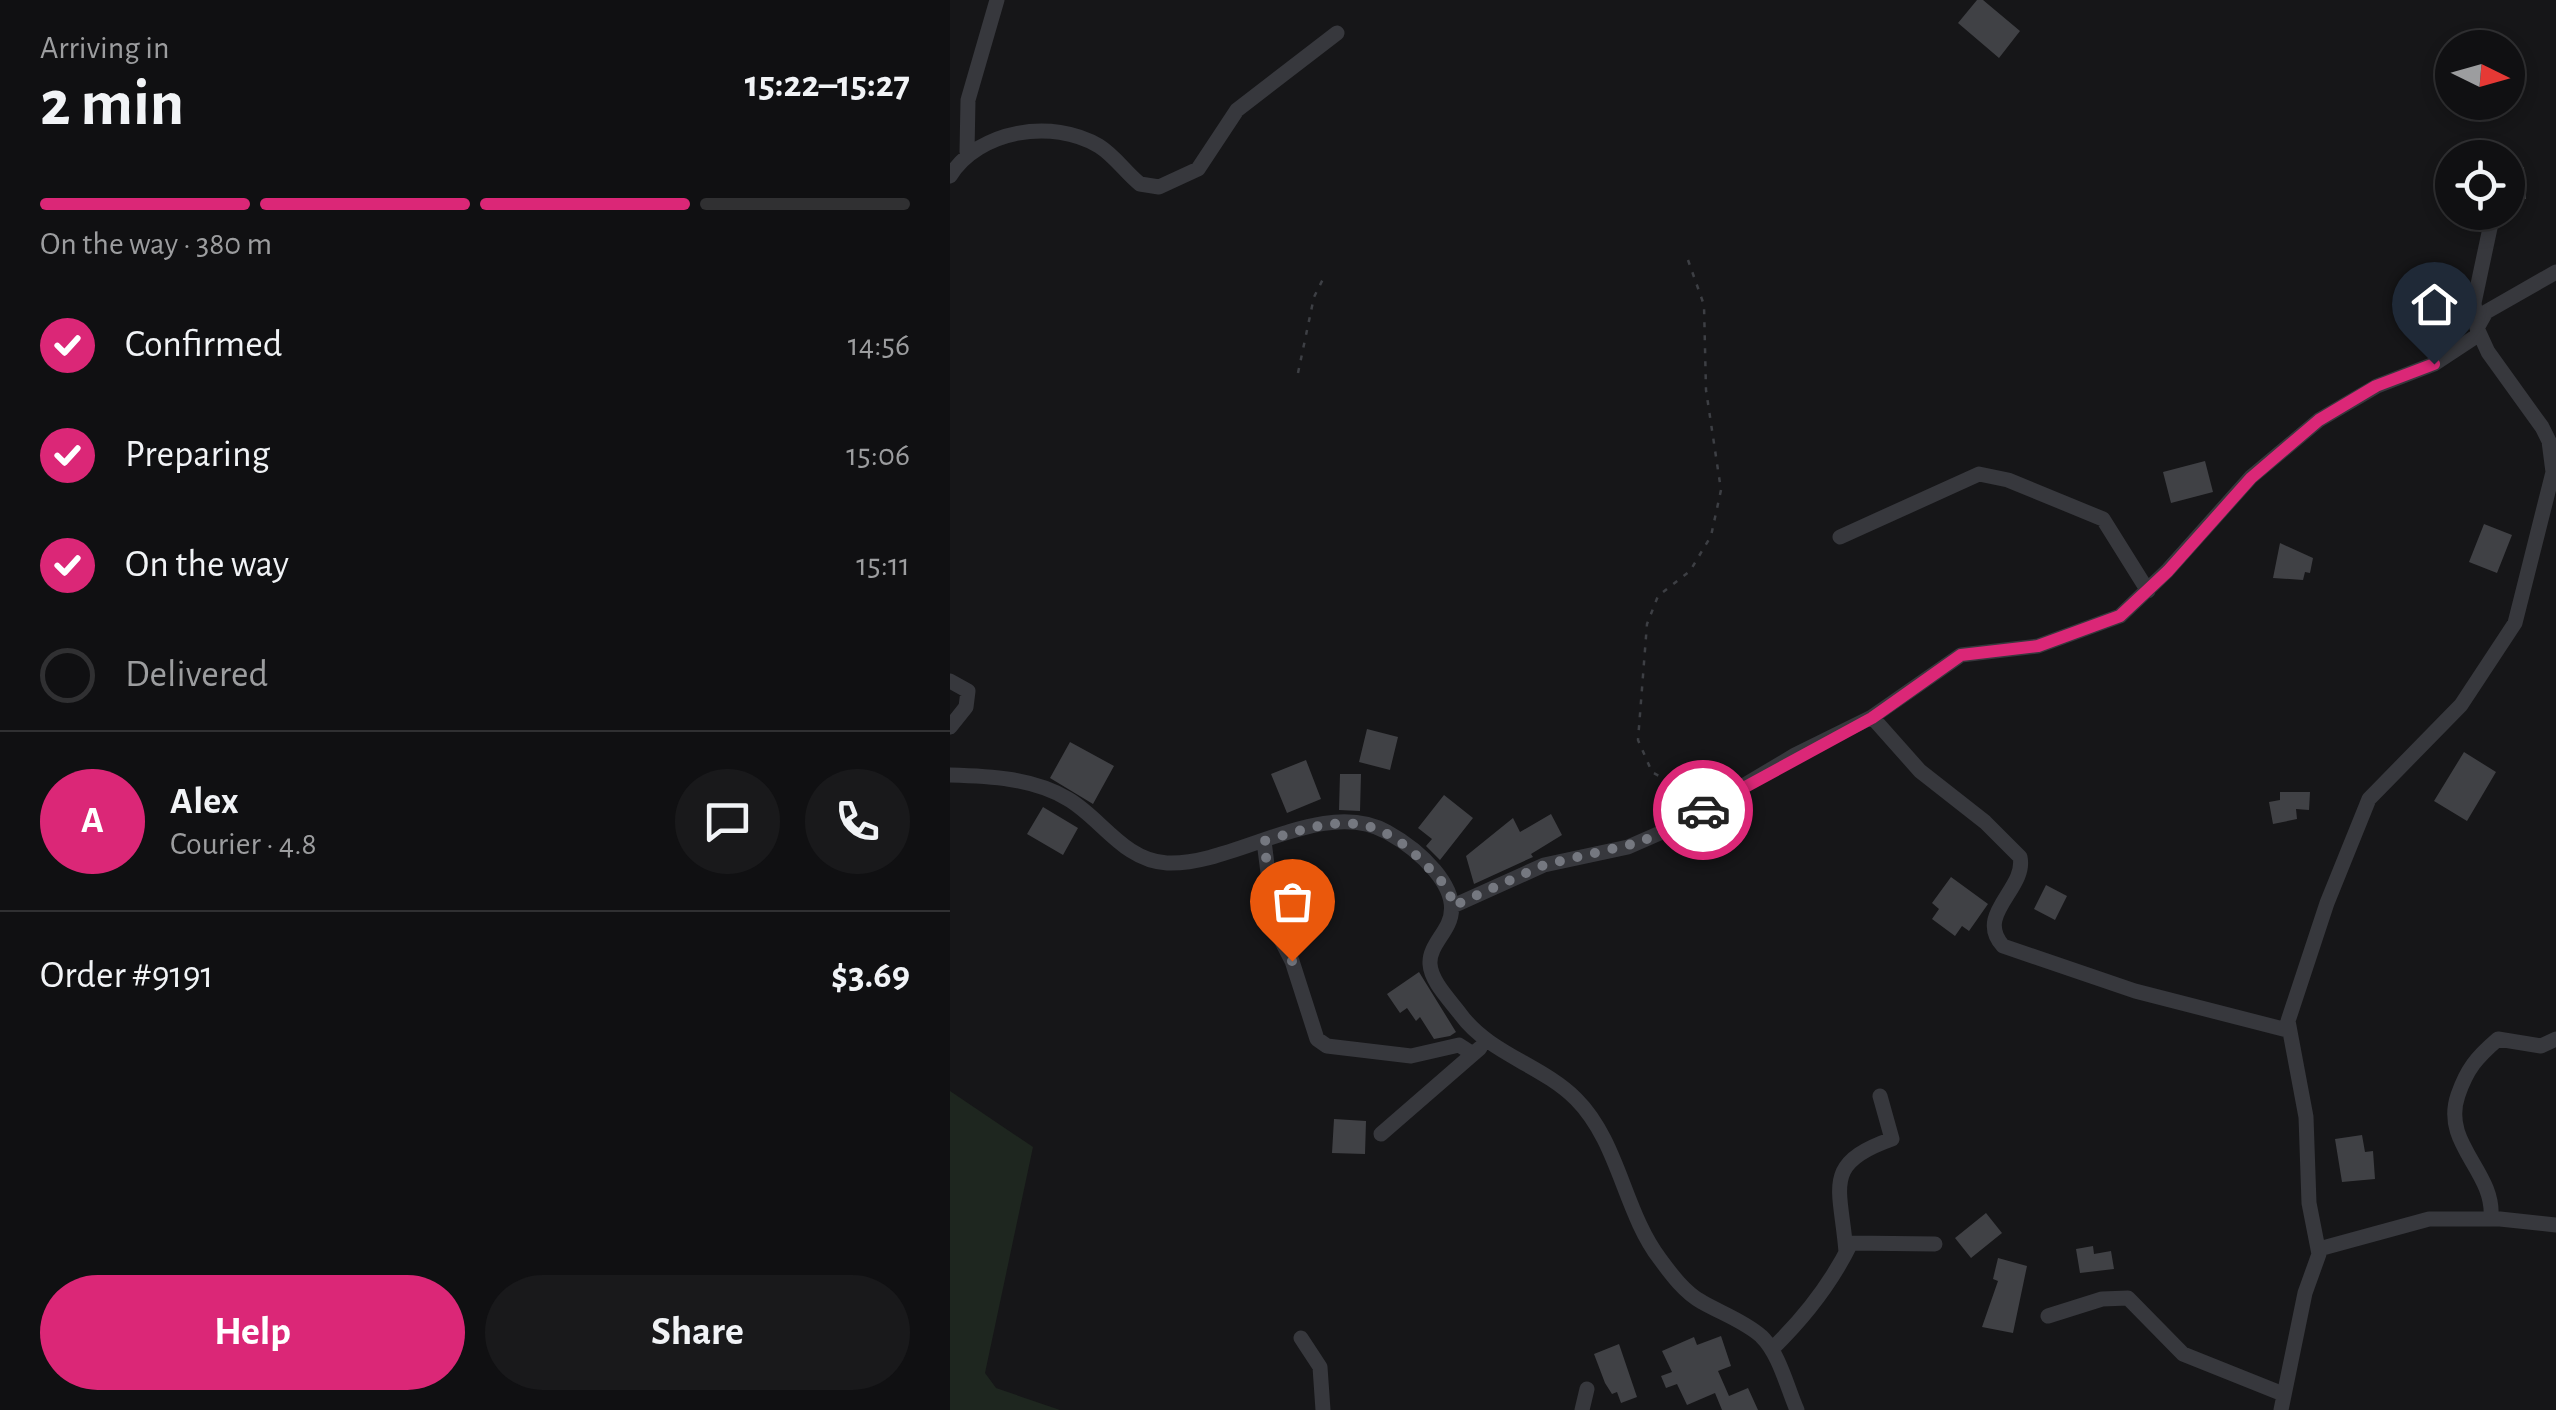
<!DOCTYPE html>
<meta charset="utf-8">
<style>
:root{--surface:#101012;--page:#19191b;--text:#f1f3f6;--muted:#9c9d9f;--line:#303032;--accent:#db2777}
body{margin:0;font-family:"Alegreya Sans",sans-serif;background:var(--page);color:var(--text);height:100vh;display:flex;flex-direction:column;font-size:38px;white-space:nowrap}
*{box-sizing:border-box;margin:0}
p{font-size:32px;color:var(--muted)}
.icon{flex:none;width:55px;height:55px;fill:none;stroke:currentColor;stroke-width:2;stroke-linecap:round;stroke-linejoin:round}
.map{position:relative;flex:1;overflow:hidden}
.side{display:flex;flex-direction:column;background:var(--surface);width:950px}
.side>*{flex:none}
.needle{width:65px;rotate:95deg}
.buttons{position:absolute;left:1485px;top:30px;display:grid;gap:20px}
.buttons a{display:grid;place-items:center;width:90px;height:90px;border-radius:50%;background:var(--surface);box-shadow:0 5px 15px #0003,0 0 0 2px var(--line);font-size:50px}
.pin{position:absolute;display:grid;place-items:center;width:85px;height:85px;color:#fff;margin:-102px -42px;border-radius:50% 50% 50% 0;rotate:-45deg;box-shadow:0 0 10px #0007}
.pin .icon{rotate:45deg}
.courier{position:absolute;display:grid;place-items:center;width:100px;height:100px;margin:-50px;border:8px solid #db2777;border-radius:50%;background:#fff;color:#222;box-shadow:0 2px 12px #0007}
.summary em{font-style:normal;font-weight:600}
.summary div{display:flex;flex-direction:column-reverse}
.summary{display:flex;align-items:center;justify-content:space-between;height:170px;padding:0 40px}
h1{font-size:65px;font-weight:600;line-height:75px}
.bar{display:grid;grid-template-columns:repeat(4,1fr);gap:15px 10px;align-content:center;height:120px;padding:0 40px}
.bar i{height:12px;border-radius:8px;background:var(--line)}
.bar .current{background:var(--accent)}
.bar p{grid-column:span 4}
.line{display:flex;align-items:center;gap:25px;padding:0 40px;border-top:2px solid var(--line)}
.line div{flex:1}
.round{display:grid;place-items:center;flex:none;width:105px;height:105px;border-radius:52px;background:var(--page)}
ol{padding:0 40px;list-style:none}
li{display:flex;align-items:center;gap:30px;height:110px}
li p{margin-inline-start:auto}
li .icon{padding:10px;border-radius:50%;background:var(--accent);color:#fff;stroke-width:4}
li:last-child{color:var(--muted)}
li i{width:55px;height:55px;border:5px solid var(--line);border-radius:50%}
.primary-button{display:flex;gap:20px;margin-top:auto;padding:20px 40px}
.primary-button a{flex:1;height:115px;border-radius:60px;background:var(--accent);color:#fff;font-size:40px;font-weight:600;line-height:115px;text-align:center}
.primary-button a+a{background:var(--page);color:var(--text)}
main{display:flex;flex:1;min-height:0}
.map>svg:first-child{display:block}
.green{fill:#1e261f}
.building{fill:#404145}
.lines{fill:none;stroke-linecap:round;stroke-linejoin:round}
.path{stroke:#3d3f44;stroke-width:2.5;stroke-dasharray:5 8;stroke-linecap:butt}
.minor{stroke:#37383d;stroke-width:15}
.done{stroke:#757880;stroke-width:10;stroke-dasharray:0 18}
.route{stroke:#db2777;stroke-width:12}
</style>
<main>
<section class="side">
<div class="summary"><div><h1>2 min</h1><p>Arriving in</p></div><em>15:22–15:27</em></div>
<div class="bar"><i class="current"></i><i class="current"></i><i class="current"></i><i></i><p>On the way · 380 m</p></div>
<ol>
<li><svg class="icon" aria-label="check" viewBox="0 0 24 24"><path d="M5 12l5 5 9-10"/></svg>Confirmed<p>14:56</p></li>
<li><svg class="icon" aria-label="check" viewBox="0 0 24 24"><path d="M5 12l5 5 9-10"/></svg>Preparing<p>15:06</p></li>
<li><svg class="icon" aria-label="check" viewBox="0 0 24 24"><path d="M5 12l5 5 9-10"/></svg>On the way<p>15:11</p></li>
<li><i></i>Delivered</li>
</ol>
<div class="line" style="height:180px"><b class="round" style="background:var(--accent);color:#fff">A</b><div><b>Alex</b><p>Courier · 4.8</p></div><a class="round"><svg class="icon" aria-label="chat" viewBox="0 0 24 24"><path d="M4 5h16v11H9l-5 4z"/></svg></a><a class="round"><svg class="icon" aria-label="phone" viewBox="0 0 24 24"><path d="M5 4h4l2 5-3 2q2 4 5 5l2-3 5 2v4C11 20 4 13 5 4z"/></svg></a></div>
<div class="line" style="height:130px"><div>Order #9191</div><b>$3.69</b></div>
<div class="primary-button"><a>Help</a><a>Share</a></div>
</section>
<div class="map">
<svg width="1606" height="1410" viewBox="0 0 1606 1410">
<rect width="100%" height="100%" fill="#161618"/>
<path class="green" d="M0,1091L83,1147L35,1373L46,1388L110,1410H0Z"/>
<path class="building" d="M1027,0H1033L1070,31L1049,58L1008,23Z
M1574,167L1576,199L1558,200V168Z
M1255,461L1263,492L1221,503L1213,472Z
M1534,524L1562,535L1547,573L1519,562Z
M1330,543L1363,558L1360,573L1355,572L1353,580L1323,578Z
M417,729L448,737L440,770L409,762Z
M120,742L164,766L143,804L100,778Z
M1514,752L1546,772L1517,821L1484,801Z
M356,760L371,799L337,813L321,774Z
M390,774H411L410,811L389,810Z
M1330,792H1360L1359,810L1346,809L1347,819L1323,824L1319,802L1330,800Z
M494,795L523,818L490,860L476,846L482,839L468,828Z
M93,807L128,828L113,855L77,834Z
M601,814L612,835L581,854L583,857L524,884L516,856L563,818L570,832Z
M1001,877L1038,904L1019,931L1012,926L1005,936L982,919L989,909L982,903Z
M1096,885L1117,896L1105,920L1084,909Z
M469,972L506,1032L500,1036L484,1039L470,1017L466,1021L457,1008L450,1013L437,994Z
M384,1119L416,1121L415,1154L382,1153Z
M1412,1135L1415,1152L1423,1151L1425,1179L1392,1182L1385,1139Z
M1036,1213L1052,1233L1021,1258L1005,1238Z
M1143,1246L1144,1254L1161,1251L1164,1269L1130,1273L1126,1249Z
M1048,1258L1077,1266L1063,1333L1032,1327L1048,1281L1043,1279Z
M771,1336L781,1366L768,1371L779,1396L798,1388L808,1410H772L765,1393L737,1405L727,1384L716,1388L711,1376L722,1372L712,1351L744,1337L747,1345Z
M669,1344L687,1397L671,1403L667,1392L662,1394L655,1383L644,1354Z"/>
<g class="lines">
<path class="path" d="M738,260L754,305L756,390L771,490L761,536L740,571L708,596L697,624L688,740L702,772L744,796
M348,373L364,297L375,275"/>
<path class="minor" d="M17,152L18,100L47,0
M0,176C29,130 102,118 149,146C165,156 176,173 190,184L209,187L248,169L287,110L387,33
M890,537L1029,474L1058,480L1153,519L1198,591
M0,681L18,691L16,707L0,727
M922,717L970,771L1035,822L1070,857C1077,889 1024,914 1053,946L1185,991L1337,1030
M0,775C39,776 83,778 118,799C151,818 174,861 217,863C284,866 373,796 437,832C466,848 515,888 498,924C492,937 479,949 480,964C481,982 501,1001 511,1015C540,1054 592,1065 626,1099C669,1142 674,1212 710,1259C721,1274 735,1293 752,1302C771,1313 794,1321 811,1336C829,1353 837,1387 847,1410
M314,841L325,928L342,961L367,1039L377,1046L461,1056L509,1045L523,1054
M503,906L594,865L678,847L726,826L845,755L922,717L1011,655L1088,646L1170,616L1217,571L1301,477L1369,420L1427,386L1484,364L1528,335L1524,303L1543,214
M431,1134L530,1048
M1541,1218C1545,1171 1491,1144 1508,1095C1517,1069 1526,1058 1548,1039L1591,1046L1606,1039
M1369,1249L1479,1219H1550L1606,1225
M896,1252C891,1187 871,1164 942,1139L930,1096
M1098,1316L1152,1299L1178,1298L1233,1354L1333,1394
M351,1338L370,1367L373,1410
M822,1349C855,1317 881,1284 901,1243L985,1244
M632,1410L637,1389
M1331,1410L1355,1293L1369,1254L1359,1203L1356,1117L1338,1021L1377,903L1419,799L1511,705L1565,623L1603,472L1599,441L1592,427L1538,352L1527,328L1536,312L1606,272"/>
</g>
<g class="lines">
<path class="done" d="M342,961L325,928L314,841C381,821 419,807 473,862C486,876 500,886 503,906L594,865L691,842L753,810"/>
<path class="route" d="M753,810L922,718L1011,655L1088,646L1170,616L1218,571L1301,478L1369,420L1426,386L1484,364"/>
</g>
</svg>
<div class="buttons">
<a><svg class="needle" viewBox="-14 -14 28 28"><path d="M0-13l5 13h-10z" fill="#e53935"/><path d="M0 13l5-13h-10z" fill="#9c9d9f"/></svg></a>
<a><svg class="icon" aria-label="locate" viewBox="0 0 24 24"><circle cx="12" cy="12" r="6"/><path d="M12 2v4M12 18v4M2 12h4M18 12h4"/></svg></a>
</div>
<div class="pin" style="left:342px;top:961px;background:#ea580c"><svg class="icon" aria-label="bag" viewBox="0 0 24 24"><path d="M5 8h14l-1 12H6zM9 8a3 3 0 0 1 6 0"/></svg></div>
<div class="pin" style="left:1484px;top:364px;background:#1f2937"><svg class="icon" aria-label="home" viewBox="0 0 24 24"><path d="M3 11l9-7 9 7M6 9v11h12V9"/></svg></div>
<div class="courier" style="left:753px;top:810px"><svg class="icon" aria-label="car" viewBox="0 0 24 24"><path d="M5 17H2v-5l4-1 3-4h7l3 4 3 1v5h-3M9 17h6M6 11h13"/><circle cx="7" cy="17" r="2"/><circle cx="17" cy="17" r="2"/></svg></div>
</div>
</main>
